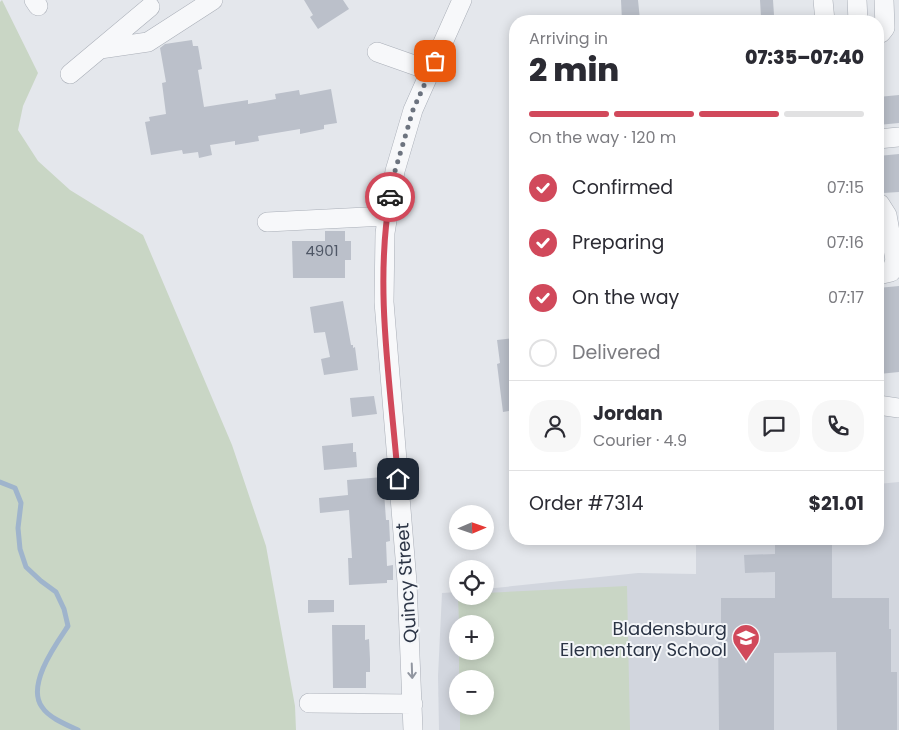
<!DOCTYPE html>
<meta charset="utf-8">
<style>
:root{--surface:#fff;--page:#f7f7f7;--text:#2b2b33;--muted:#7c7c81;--line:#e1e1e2;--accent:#d1495b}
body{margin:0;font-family:Poppins,sans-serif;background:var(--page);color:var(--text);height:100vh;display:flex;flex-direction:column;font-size:19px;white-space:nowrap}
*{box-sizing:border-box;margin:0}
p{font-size:16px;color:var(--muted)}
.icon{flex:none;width:28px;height:28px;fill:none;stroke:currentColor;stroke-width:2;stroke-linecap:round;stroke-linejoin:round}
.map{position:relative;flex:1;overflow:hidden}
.panel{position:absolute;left:509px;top:15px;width:375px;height:530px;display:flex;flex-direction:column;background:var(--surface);border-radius:20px;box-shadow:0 2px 12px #0003}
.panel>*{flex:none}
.needle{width:32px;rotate:88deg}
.tools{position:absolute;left:449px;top:505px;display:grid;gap:10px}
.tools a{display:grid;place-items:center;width:45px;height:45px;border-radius:50%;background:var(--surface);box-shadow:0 2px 12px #0003;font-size:25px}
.pin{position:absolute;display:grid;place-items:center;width:42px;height:42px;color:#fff;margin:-21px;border-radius:10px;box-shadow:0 2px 8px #0006}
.courier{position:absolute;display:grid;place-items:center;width:50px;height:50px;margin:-25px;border:4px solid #d1495b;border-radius:50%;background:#fff;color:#222;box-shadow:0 1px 6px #0007}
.overview em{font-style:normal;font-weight:800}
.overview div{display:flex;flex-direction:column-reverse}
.overview{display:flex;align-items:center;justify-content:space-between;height:85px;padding:0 20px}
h1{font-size:32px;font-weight:800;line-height:38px}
.bar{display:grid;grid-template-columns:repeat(4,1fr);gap:8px 5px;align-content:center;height:60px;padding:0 20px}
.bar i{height:6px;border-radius:4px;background:var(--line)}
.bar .on{background:var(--accent)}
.bar p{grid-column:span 4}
.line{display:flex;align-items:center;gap:12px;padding:0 20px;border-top:1px solid var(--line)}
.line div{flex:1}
.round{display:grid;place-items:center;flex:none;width:52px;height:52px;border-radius:20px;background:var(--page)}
ol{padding:0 20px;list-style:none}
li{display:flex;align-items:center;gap:15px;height:55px}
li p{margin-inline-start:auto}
li .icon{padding:5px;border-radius:50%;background:var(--accent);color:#fff;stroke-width:4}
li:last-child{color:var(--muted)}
li i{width:28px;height:28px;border:2px solid var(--line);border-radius:50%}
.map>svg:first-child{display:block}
.built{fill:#d2d6de;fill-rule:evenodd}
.green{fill:#c9d6c5}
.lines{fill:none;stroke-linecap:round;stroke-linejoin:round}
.stream{stroke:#9fb4cc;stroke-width:5}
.building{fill:#bbc0ca}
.minor-casing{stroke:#a9aeb7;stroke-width:20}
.minor{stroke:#f7f8fa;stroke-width:19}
.oneway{stroke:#9196a0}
.done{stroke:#6c737f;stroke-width:5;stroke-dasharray:0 9}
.route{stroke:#d1495b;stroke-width:6}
.labels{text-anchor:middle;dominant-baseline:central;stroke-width:4;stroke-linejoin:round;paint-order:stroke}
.number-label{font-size:15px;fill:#4f5766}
.street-label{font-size:18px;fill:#2b3445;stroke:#f4f6f9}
.poi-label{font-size:18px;fill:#2b3445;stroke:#f4f6f9;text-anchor:end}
</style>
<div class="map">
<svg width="899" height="730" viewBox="0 0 899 730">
<rect width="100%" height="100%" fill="#e4e7ec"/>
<path class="built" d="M899,482V730H439L438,676L442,593L457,592L458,596H485V589L638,573L696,574V543L729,539H878V484ZM458,624H485V651H458ZM458,679H485V706H458Z"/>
<path class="green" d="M2,0L38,73L23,106L18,130L38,161L70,190L143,235L232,445L266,546L295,706L296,730H0V2Z
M627,586L630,730H460V706H485V679H459V651H485V624H459L458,596H485V593Z"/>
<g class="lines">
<path class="stream" d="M0,482L15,488L21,503L18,528L20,549L26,567L41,581L56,592L64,609L68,626C56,644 26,685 42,707C49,718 67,725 78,730"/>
</g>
<path class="building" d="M304,0H343L349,9L318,29L310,17L313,15Z
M621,0H638L640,20L622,21Z
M760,0H773L774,15L761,17Z
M192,40L193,46H198L202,69L198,70L204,107L248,100V104L276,99L275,94L299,90L300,95L331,89L337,123L324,125V129L300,134V129L258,136L259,141L235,145V141L210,145L212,155L199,158L198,152L183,154L182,150L151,155L145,122L150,121L149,117L166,114L162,83L166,82L160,48L165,44Z
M899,95V123L878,125V97Z
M899,154V192L883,193L878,192V156Z
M325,231H345V241H351V260H345V278H293L292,241H325Z
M899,286V372L879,374L878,288Z
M343,301L351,345H353V348L355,347L358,370L324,375L321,359L330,357L325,332L314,333L310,307Z
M515,338V410L503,412L497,364L500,363L497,340Z
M374,396L377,414L352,417L350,398Z
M353,443V452H356L357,467L324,470L322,446Z
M383,477L386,520H389L390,541L386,542L387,566L393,565V580H387V583L349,585L348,558H352L349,510L320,513L319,498L348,495L347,480Z
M832,540V598H889V629H891V672H897V730H837L836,652L774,653V730H719L718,629H721V598H775V572L745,573L744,555L775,554V542Z
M308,600H334V612L308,613Z
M332,625H365V640L369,639L370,659V672H366V688H333Z"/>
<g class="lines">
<defs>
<path id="minor" d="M34,0L38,6
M823,0L825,21
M857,0L858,21
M878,34L881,33L885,28L884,0
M100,49L148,42L213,0
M377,52L431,71
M70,74L150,7
M878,139L899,137
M878,203L880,204L887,215L895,260L891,272L878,275
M267,222L386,216
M878,405L899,408
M309,703L413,704
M413,730L407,582L384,302L385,233L395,171L413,110L462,0"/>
</defs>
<use href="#minor" class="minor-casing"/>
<use href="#minor" class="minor"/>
</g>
<defs><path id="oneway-shaft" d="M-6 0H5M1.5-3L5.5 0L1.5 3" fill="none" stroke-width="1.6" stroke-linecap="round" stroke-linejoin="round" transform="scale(1.25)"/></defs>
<use class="oneway" href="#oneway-shaft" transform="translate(412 671) rotate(88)"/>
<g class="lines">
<path class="done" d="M390,197L395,171L413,110L435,61"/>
<path class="route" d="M390,197C374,288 391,387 398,479"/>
</g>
<defs>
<symbol id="school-pin" viewBox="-11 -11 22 30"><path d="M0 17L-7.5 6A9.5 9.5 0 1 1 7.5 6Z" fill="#d1495b" stroke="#f4f6f9"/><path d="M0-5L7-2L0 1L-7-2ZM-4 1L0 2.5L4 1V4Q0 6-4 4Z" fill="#fff"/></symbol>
</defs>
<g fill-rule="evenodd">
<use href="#school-pin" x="730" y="622" width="32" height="43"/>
</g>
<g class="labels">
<g class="number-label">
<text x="322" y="250">4901</text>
</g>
<g class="street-label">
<text transform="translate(406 583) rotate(-94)">Quincy Street</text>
</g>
<g class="poi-label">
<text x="727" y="628">Bladensburg<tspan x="727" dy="21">Elementary School</tspan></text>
</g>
</g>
</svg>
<div class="tools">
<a><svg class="needle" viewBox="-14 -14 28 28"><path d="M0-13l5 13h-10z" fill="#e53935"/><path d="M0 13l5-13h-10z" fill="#7c7c81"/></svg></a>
<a><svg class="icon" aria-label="locate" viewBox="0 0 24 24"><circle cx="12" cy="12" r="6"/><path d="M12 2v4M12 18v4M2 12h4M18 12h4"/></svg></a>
<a>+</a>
<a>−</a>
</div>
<div class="pin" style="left:435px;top:61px;background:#ea580c"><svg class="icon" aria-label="bag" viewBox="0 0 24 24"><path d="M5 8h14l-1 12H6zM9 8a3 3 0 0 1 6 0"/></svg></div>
<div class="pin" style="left:398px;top:479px;background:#1f2937"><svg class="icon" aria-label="home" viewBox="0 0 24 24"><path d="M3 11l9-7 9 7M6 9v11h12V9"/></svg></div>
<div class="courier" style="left:390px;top:197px"><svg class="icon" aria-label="car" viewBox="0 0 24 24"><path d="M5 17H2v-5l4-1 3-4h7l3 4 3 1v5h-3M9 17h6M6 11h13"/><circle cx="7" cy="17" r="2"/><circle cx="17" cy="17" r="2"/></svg></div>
<section class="panel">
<div class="overview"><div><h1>2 min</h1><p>Arriving in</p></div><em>07:35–07:40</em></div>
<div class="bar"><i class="on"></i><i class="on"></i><i class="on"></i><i></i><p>On the way · 120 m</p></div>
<ol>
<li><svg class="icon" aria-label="check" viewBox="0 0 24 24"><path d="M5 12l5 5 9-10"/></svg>Confirmed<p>07:15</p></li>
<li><svg class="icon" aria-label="check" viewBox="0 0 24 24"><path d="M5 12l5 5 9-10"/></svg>Preparing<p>07:16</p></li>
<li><svg class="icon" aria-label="check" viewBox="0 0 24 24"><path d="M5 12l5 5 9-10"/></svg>On the way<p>07:17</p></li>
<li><i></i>Delivered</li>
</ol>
<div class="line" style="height:90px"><a class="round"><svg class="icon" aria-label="person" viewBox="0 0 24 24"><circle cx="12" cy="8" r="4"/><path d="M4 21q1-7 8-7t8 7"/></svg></a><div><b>Jordan</b><p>Courier · 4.9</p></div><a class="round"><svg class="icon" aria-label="chat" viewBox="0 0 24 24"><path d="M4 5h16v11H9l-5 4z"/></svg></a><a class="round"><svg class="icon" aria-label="phone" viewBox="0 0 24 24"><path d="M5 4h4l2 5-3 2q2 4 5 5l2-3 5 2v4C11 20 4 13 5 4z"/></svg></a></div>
<div class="line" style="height:65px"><div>Order #7314</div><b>$21.01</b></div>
</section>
</div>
